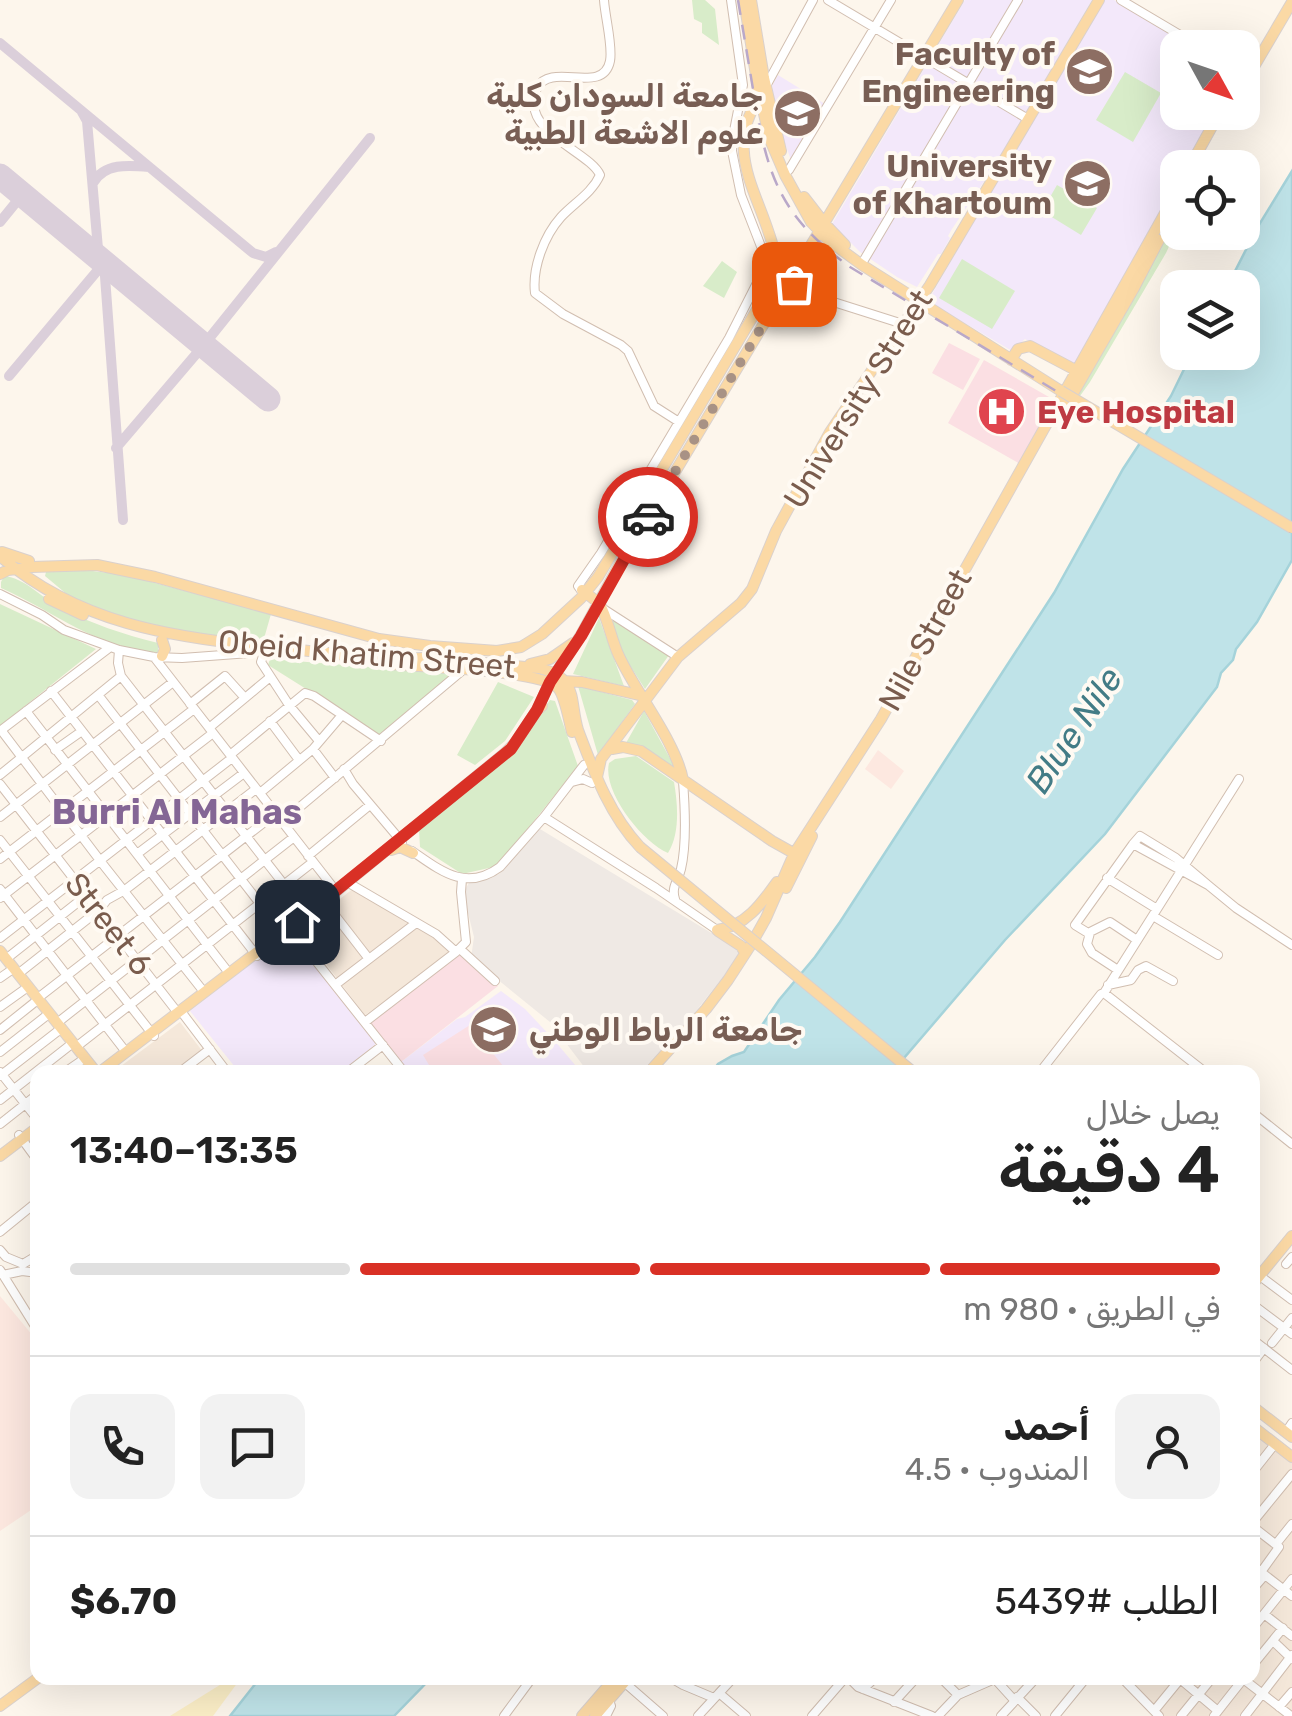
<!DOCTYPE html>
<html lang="ar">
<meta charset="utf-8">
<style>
:root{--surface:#fff;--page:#f2f2f2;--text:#222;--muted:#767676;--line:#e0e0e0;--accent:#d93025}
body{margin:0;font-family:Rubik,Cairo,sans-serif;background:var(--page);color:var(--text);direction:rtl;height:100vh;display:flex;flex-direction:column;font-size:38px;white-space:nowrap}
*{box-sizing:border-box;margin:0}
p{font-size:32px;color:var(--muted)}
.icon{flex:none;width:55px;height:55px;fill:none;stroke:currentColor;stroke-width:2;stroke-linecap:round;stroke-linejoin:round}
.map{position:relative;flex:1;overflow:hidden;direction:ltr}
.sheet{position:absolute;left:30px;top:1065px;width:1230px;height:620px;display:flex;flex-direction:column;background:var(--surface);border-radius:20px;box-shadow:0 10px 40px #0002;direction:rtl}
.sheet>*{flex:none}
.needle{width:65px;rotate:130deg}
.controls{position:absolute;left:1160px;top:30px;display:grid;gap:20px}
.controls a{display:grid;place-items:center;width:100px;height:100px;border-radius:20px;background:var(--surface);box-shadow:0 10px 40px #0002;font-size:50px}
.pin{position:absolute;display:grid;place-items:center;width:85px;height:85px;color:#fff;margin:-42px;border-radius:20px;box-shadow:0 5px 15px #0006}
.courier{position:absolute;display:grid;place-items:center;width:100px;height:100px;margin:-50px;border:8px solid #d93025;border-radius:50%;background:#fff;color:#222;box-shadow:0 2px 12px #0007}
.overview em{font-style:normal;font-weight:600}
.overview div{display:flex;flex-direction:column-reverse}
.overview{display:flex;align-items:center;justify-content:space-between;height:170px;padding:0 40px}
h1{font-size:65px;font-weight:600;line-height:75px}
.bar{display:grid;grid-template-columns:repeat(4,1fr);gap:15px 10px;align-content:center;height:120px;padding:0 40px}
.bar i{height:12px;border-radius:8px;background:var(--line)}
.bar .active{background:var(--accent)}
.bar p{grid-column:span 4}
.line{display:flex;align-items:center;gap:25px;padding:0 40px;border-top:2px solid var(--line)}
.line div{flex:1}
.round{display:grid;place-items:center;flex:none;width:105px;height:105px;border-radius:20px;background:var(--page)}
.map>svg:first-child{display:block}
.residential{fill:#f5e8da}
.commercial{fill:#fde8e0}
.industrial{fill:#efe9e4}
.education{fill:#f3e8fa}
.medical{fill:#fbdfe3}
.green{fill:#d8ecc9}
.sand{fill:#fcefc7}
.water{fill:#bfe3e8;stroke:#a5d3da;stroke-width:2.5}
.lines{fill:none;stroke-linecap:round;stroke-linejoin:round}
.taxiway{stroke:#dbcfda;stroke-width:10}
.runway{stroke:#dbcfda;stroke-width:25}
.minor-casing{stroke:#d1beb0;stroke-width:10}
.major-casing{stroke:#dad1cd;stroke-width:12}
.minor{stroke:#fff;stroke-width:8}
.major{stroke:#fbd9a5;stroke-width:10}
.rail{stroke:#b9a8c9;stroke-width:2.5;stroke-dasharray:15 10;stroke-linecap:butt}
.major-bridge-casing{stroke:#dad1cd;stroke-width:12;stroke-linecap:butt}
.major-bridge{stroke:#fbd9a5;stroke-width:10}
.done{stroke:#a89285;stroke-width:10;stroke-dasharray:0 18}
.route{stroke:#d93025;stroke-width:12}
.labels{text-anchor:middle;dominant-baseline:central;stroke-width:8;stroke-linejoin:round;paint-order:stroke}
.education-label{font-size:32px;font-weight:bold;fill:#785e54;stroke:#fffaf3;text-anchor:end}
.street-label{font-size:32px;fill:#7a5c4d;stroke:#fffaf3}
.health-label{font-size:32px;font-weight:bold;fill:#be3a42;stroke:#fffaf3;text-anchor:start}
.water-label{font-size:35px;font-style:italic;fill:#437c86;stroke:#fffaf3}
.neighbourhood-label{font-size:35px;font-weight:bold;fill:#846695;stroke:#fffaf3}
</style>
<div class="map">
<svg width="1292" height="1716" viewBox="0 0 1292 1716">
<rect width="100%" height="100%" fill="#fdf6ec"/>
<path class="residential" d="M354,888L440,940L453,953L365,1015L300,930Z
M180,1022L203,1052L177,1072H113Z
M1253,1427L1292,1459V1716H1163L1126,1678H1252Z"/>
<path class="commercial" d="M878,750L904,771L891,789L865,769Z
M0,1296L38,1342L37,1506L0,1531Z"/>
<path class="industrial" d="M540,829L741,951L726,973L685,1025L640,1072H588L550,1022L471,958L474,937L463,893L469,883L499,874Z"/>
<path class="education" d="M965,0H1092L993,168L952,229L948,236L950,238L941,254H938L917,287L897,277L860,252L832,224Z
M1101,0H1114L1194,47L1178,48V112L1216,113L1185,167L1178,168L1177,181L1075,365L1025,339L1012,351L936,306L931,296Z
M778,75L825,104L791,160L778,124L772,86Z
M291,933L377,1043L341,1072H239L190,1011Z
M501,991L525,1009L554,1040L581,1072H409L401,1062L457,1019L465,1017Z"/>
<path class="medical" d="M949,343L980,359L963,390L932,373Z
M984,360L1056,401L1020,464L948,423Z
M460,953L498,986L401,1062L369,1021Z
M470,1025L508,1072H420L429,1065L423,1055Z"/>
<path class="green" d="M692,0H705L715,9L719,45L702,33V23L694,19Z
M1125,72L1161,93L1133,142L1096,120Z
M1057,185L1097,208L1081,235L1042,211Z
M1177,213V229L1166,253L1090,382L1080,396L1076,395L1138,291Z
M962,259L1015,291L992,329L939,298Z
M722,261L737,272L724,298L703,286Z
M76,569L125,575L271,614L263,642L208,636L153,627L99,609L69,596L45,576L46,572Z
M4,576C25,578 42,598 60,608C91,623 124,635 158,643V653C94,647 57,613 1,588V582Z
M0,604L96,649L0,726Z
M610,617L669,655L645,689L622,653Z
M599,618L624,686L573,674Z
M270,659L457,674L381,736L268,665Z
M498,682L534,697L505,741L475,765L457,755Z
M578,686L632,700L635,704L598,755Z
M550,700L555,701L578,766L498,866L462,874L420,847L419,830L515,750Z
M644,711L678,773L640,747L626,743Z
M636,756L674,782C678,805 680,834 668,853C642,842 602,791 609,763L615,759Z"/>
<path class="sand" d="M231,1678H241L213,1716H170Z"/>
<path class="water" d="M1292,171V560L1257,622L1236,649L1233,660L1221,673L1217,687L1105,834L1005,940L892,1072H712L718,1064L732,1056L744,1052L779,1000L815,957L840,922L1054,593L1123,469L1171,396L1192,353L1242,352V288L1227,287L1257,228Z
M260,1678H431L394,1716H230Z"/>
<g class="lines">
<path class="taxiway" d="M0,43L253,253L266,257L276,252
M82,112L87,121L98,249L104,263L123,520
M93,183C104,163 128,165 149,167
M0,222L22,195
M9,376L103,264
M116,448L203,346L370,138"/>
<path class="runway" d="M0,176L268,399"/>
<defs>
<path id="minor" d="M604,0C605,17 613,46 610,61C603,96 551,61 537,88C534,95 533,104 535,111C542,138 592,156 600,175C592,193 574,203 561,217C544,236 532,268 535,293L563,314L621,345L628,351L654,406L679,422
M828,0L1028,119
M1121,0L1202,48
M766,86L813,0
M789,170L891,0
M864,260L1018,0
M794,274V284L802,292L903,324
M581,590L578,586L601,553L729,338L763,271L762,249L741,195L732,151L733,136L743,85L731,0
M0,594L42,615L64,630L119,650L154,657L182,658L250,653
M602,608L678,657
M119,650L118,663L121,676L307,914
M264,653L261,662L289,705L319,741
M154,657L336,891
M51,691L257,956
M99,696L285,936
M190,704L225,676L245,698
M26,711L229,973
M270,721L299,760
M209,728L269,678
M1,730L105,867L204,992
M0,731L109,648
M313,749L335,778
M55,750L82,731
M230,755L305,693L314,696L381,741
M344,769L353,784L402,842
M0,775L121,676
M572,782L583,779L592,783
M0,784L178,1013
M260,793L313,749L342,715
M0,817L173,682
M544,817L656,888L717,930
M282,822L463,670
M1140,836L1176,858L1208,885L1133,844Z
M0,840L154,1036
M1133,844L1075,925L1088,933L1110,922L1137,940
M412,851C441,871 466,892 500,867L544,817L584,765
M137,854L244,773
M308,856L370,805
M0,859L194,709
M1107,878L1157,909
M347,882L436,934L456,952L466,942L461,892L462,879
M1208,885L1236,908L1292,945
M0,889L126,1052
M0,898L213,733
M675,899C671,887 678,881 681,869C687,844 685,807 683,781
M324,901L369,959
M1153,916L1218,955
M289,927L404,1072
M1090,933L1087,944L1092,953L1118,970
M0,938L232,758
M460,949L495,981
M6,959L87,895
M18,974L99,910L107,900L125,890L256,789
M0,978L10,971
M335,985L416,923
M1108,985L1131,980L1138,970L1146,966L1173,981
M1104,993L1239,779
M38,998L276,813
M0,1007L25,989
M180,1010L227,1072
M365,1022L456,952
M57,1023L294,837
M0,1030L35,1002
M76,1047L313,862
M0,1052L46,1016
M0,1072L38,1120
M65,1072L81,1061
M180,1072L210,1049
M348,1072L383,1045
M1040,1072L1101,994L1104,993L1205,1072
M0,1076L58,1031
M0,1100L69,1046
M1252,1112L1292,1144
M0,1124L38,1094
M19,1135L38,1161
M0,1232L38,1201
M0,1250L6,1257L23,1264L38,1255
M1286,1264L1292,1257
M0,1270L38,1331
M1252,1272L1254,1273
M3,1275L22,1271L38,1273
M1260,1276L1292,1300
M1252,1304L1292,1334
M1252,1339L1292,1370
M1272,1343L1292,1318
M1252,1364L1264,1348
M1286,1432L1292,1423
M1252,1473L1275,1444
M1252,1523L1292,1474
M1252,1526L1279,1547L1261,1572
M1276,1544L1292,1524
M1252,1565L1292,1596
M1252,1590L1265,1575
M1264,1614L1292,1636
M1252,1629L1292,1579
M1273,1641L1292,1659
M1252,1666L1283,1628
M671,1678L683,1685L714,1698
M852,1678V1681L858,1687L932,1716
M941,1678L958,1695
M994,1678L1014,1700
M1122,1678L1159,1716
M1242,1678L1291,1716
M1180,1679L1218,1711
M624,1682L663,1716
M863,1689L875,1678
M719,1693L746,1716
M1017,1697L1036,1716
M894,1702L916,1678
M1279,1707L1292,1692
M1154,1711L1181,1678
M504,1716L532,1678
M606,1716L611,1706L609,1700
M698,1716L733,1678
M812,1716L845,1678
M938,1716L958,1695L997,1678
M1001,1716L1036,1678
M1055,1716L1086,1678
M1181,1716L1212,1678
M1214,1716L1244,1678
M1245,1716L1292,1655"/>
<path id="major" d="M744,0L758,88L770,140L785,175L811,222L828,240L862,265L1061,391
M751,0L764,78L781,151
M1242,87L1292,2
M1189,168L1220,112
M804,197L825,224L845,245
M1011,360L1018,349L1030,346L1081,373
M1067,404L1134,288L1159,240
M2,552L29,561
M0,556C77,623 173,638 271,647C312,651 353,657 393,658C404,659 414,658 424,658C462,660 501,665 539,668C579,678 569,699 578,730C594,772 609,814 640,847
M0,574L8,570L32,567L97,565L155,577L379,639L430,646L497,651L521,647L542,634L581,598L598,577L762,301L773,274L775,254C760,190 718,151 766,86
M582,590C588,595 596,600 600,605C607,616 612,642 619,656C636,693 676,742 683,780
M49,599L83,615
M162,640L165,649L162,656
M390,664C419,667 542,670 558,688C565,696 569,721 572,732
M530,664L550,659L573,643
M562,681L582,682L639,695
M537,710L550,682L581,635L621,562L958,0
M612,749L623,747L641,751L772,841L797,855
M597,777L601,759L678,657L741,603L752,589L776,531L830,432L930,285L1099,0
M391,850L400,847L413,853
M786,888L812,836
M717,930C745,927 762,903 777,882
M718,931L741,946L745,953
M0,951L96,1072
M100,1072L324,901L504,754L515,743L537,710L542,706
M649,1072L706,1009L728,980L752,943L766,918L794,854L881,719L1178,190
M0,1156L38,1127
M1252,1285L1292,1236
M1252,1406L1292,1437
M1252,1426L1292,1457
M0,1706L38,1678
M582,1716L615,1678
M595,1716L628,1678"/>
</defs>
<use href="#minor" class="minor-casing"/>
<use href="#major" class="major-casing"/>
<use href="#minor" class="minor"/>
<use href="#major" class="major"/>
<path class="rail" d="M738,0C744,36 750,71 756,107C769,184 786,220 850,267L1292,533"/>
<defs>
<path id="major-bridge" d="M1061,391L1292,528
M640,847L913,1072"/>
</defs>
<use href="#major-bridge" class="major-bridge-casing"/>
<use href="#major-bridge" class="major-bridge"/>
</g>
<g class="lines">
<path class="done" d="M648,517L779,298L790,294L802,292L794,284"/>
<path class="route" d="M297,922L511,749L537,710L550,682L581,636L648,517"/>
</g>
<defs>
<symbol id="university-disc" viewBox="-11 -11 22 22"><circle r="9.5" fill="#8d6e63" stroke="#fffaf3"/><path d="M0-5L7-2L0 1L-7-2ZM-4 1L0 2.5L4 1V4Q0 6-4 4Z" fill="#fff"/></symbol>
<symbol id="hospital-disc" viewBox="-11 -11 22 22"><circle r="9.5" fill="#e0444e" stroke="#fffaf3"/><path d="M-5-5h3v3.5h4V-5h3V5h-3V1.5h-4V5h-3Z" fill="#fff"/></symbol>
</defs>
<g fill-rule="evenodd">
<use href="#university-disc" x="1062" y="44" width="55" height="55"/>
<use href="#university-disc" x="770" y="86" width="55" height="55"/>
<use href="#university-disc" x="1060" y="156" width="55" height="55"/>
<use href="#hospital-disc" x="974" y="384" width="55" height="55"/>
<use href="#university-disc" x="466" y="1002" width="55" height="55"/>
</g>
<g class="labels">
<g class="education-label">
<text x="1055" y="54">Faculty of<tspan x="1055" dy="37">Engineering</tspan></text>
<text x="763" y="96">جامعة السودان كلية<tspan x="763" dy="37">علوم الاشعة الطبية</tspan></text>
<text x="1052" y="166">University<tspan x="1052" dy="37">of Khartoum</tspan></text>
<text x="529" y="1030" text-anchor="start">جامعة الرباط الوطني</text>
</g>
<g class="street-label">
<text transform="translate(858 399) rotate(-58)">University Street</text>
<text transform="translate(925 640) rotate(-61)">Nile Street</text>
<text transform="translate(367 654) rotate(5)">Obeid Khatim Street</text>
<text transform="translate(109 924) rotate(52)">Street 6</text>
</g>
<g class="health-label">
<text x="1037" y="412">Eye Hospital</text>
</g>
<g class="water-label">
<text transform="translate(1074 730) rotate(-56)">Blue Nile</text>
</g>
<g class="neighbourhood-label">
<text x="177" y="812">Burri Al Mahas</text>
</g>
</g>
</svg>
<div class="controls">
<a><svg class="needle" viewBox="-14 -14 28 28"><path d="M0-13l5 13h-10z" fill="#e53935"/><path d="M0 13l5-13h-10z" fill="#767676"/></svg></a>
<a><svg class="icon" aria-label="locate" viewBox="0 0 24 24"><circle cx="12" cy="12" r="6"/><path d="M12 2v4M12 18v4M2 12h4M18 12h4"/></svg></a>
<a><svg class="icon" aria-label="layers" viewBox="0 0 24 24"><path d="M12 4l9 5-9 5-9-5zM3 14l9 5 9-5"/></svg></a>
</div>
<div class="pin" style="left:794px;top:284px;background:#ea580c"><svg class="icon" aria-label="bag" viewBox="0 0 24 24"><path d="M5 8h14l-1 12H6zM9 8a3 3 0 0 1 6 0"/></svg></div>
<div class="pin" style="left:297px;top:922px;background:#1f2937"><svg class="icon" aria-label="home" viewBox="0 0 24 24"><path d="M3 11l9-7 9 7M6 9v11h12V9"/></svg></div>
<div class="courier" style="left:648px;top:517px"><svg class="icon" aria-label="car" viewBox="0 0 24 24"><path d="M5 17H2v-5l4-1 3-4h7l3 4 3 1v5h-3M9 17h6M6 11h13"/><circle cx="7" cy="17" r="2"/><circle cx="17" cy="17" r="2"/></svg></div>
<section class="sheet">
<div class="overview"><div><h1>4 دقيقة</h1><p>يصل خلال</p></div><em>13:35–13:40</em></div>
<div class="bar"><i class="active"></i><i class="active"></i><i class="active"></i><i></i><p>في الطريق · 980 m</p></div>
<div class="line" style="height:180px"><a class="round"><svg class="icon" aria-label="person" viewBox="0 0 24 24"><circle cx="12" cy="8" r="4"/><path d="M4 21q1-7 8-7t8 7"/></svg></a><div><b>أحمد</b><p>المندوب · 4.5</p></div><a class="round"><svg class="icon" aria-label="chat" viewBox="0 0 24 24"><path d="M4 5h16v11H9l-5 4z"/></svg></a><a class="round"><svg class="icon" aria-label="phone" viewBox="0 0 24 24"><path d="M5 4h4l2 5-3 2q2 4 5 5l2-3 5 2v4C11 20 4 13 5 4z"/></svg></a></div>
<div class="line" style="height:130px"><div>الطلب #5439</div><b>$6.70</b></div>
</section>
</div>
